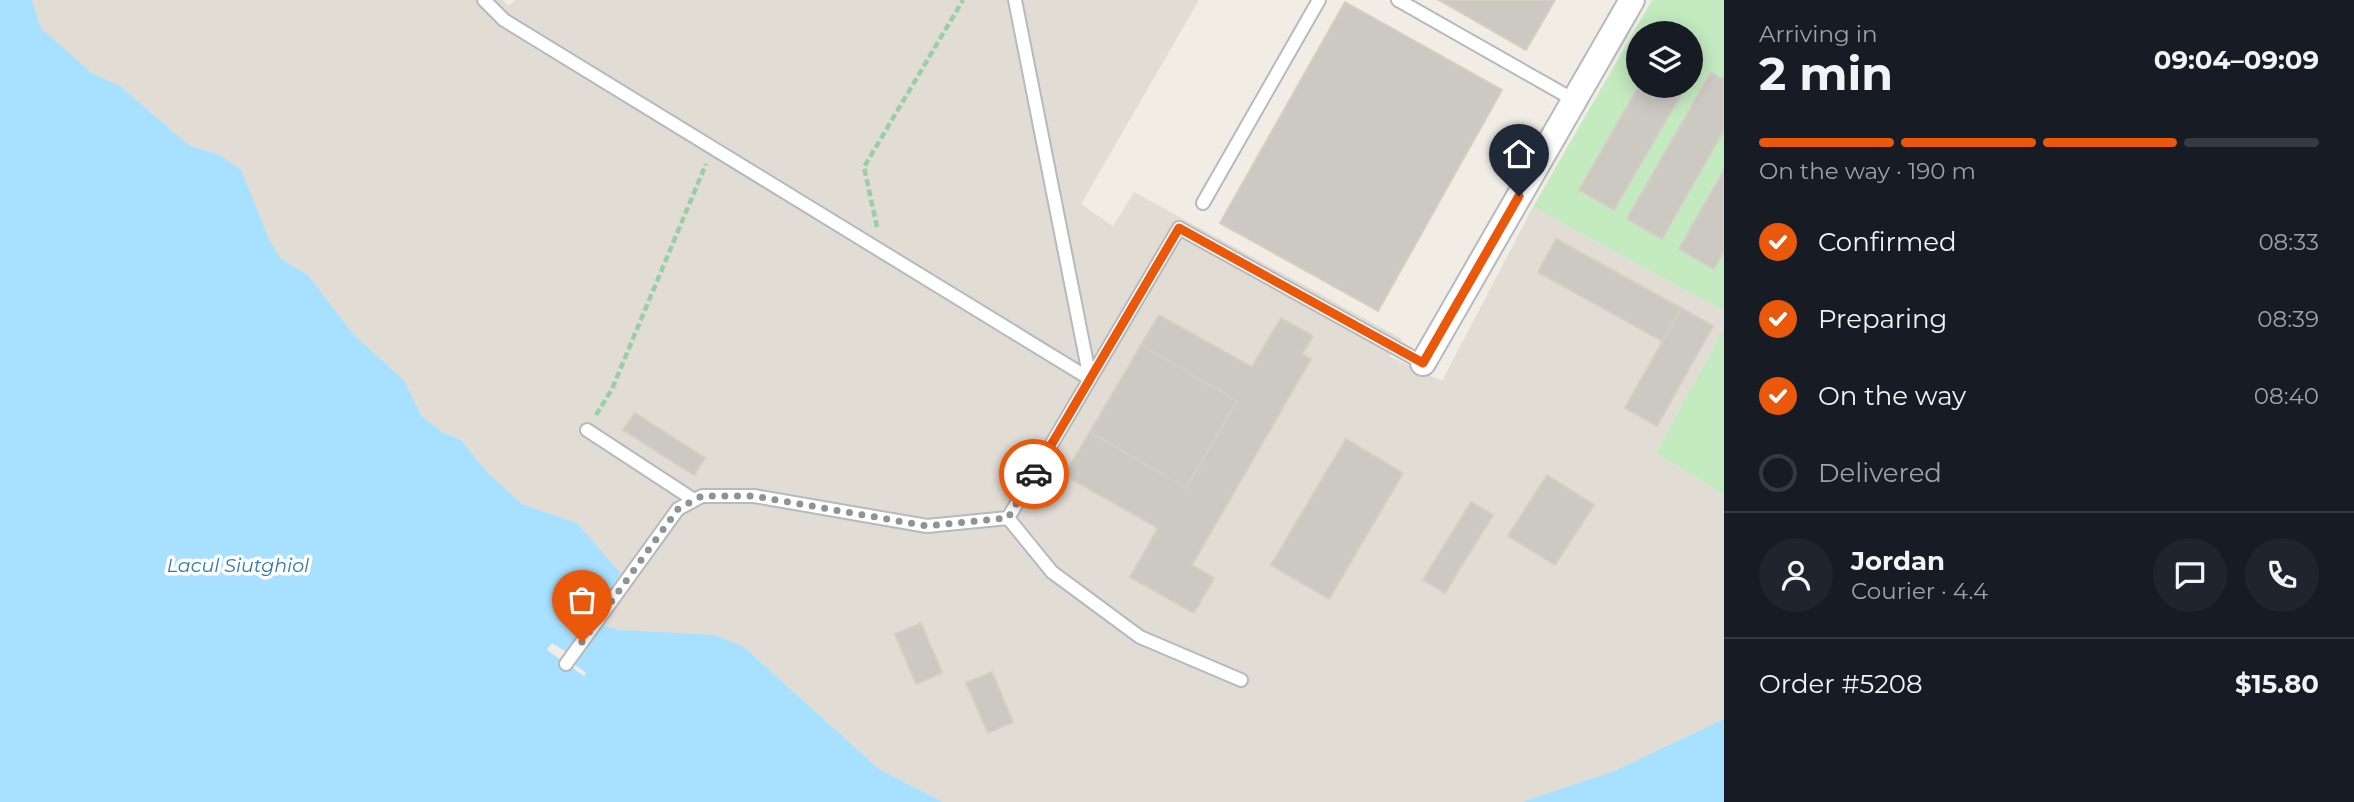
<!DOCTYPE html>
<meta charset="utf-8">
<style>
:root{--surface:#171b24;--page:#20242c;--text:#f1f3f6;--muted:#9ea1a6;--line:#363941;--accent:#ea580c}
body{margin:0;font-family:Montserrat,sans-serif;background:var(--page);color:var(--text);height:100vh;display:flex;flex-direction:column;font-size:26px;white-space:nowrap}
*{box-sizing:border-box;margin:0}
p{font-size:23px;color:var(--muted)}
.icon{flex:none;width:38px;height:38px;fill:none;stroke:currentColor;stroke-width:2;stroke-linecap:round;stroke-linejoin:round}
.map{position:relative;flex:1;overflow:hidden}
.drawer{display:flex;flex-direction:column;background:var(--surface);width:630px}
.drawer>*{flex:none}
.buttons{position:absolute;left:1626px;top:21px;display:grid;gap:14px}
.buttons a{display:grid;place-items:center;width:77px;height:77px;border-radius:50%;background:var(--surface);box-shadow:0 4px 18px #0003;font-size:35px}
.pin{position:absolute;display:grid;place-items:center;width:60px;height:60px;color:#fff;margin:-72px -30px;border-radius:50% 50% 50% 0;rotate:-45deg;box-shadow:0 0 7px #0007}
.pin .icon{rotate:45deg}
.courier{position:absolute;display:grid;place-items:center;width:70px;height:70px;margin:-35px;border:5px solid #ea580c;border-radius:50%;background:#fff;color:#222;box-shadow:0 2px 9px #0007}
.summary em{font-style:normal;font-weight:700}
.summary div{display:flex;flex-direction:column-reverse}
.summary{display:flex;align-items:center;justify-content:space-between;height:119px;padding:0 35px}
h1{font-size:46px;font-weight:700;line-height:52px}
.bar{display:grid;grid-template-columns:repeat(4,1fr);gap:10px 7px;align-content:center;height:84px;padding:0 35px}
.bar i{height:9px;border-radius:5px;background:var(--line)}
.bar .active{background:var(--accent)}
.bar p{grid-column:span 4}
.line{display:flex;align-items:center;gap:18px;padding:0 35px;border-top:2px solid var(--line)}
.line div{flex:1}
.round{display:grid;place-items:center;flex:none;width:74px;height:74px;border-radius:37px;background:var(--page)}
ol{padding:0 35px;list-style:none}
li{display:flex;align-items:center;gap:21px;height:77px}
li p{margin-inline-start:auto}
li .icon{padding:7px;border-radius:50%;background:var(--accent);color:#fff;stroke-width:4}
li:last-child{color:var(--muted)}
li i{width:38px;height:38px;border:4px solid var(--line);border-radius:50%}
main{display:flex;flex:1;min-height:0}
.map>svg:first-child{display:block}
.education{fill:#e1dcd4}
.green{fill:#c4eac0;fill-rule:evenodd}
.water{fill:#a7e1ff}
.pier{fill:#f1ede5}
.building{fill:#ccc8c2;stroke:#d6cec3;stroke-width:2}
.lines{fill:none;stroke-linecap:round;stroke-linejoin:round}
.lane-casing{stroke:#b6b9bd;stroke-width:16}
.street-casing{stroke:#b6b9bd;stroke-width:28}
.path{stroke:#9acea4;stroke-width:4.5;stroke-dasharray:7 3.5;stroke-linecap:butt}
.lane{stroke:#fff;stroke-width:12}
.street{stroke:#fff;stroke-width:24}
.done{stroke:#919393;stroke-width:7;stroke-dasharray:0 12.6}
.route{stroke:#ea580c;stroke-width:9}
.labels{text-anchor:middle;dominant-baseline:central;stroke-width:7;stroke-linejoin:round;paint-order:stroke}
.water-label{font-size:19px;font-style:italic;fill:#3578a8;stroke:#fff}
</style>
<main>
<div class="map">
<svg width="1724" height="802" viewBox="0 0 1724 802">
<rect width="100%" height="100%" fill="#f1ede5"/>
<path class="education" d="M32,0H503L509,6L515,0H1199L1081,204L1113,226L1134,192L1402,339L1389,356L1442,381L1533,207L1724,311V328L1656,453L1724,495V719L1614,771L1522,802H943L879,769L744,647L619,630L591,621L577,523L522,504L487,472L461,440L442,432L421,415L404,380L354,335L308,275L281,259L269,239L255,207L218,154L190,146L120,86L93,74L41,28Z"/>
<path class="green" d="M1652,0H1724V311L1533,207ZM1638,33H1690V86H1638Z
M1724,328V495L1656,453Z"/>
<path class="water" d="M0,0H32L41,28L92,73L120,86L190,146L218,154L241,170L269,239L281,259L308,275L354,335L404,380L421,415L442,432L461,440L487,472L522,504L577,523L621,574L592,622L619,630L714,635L744,647L879,769L943,802H0Z
M1724,719V802H1522L1614,771Z"/>
<path class="pier" d="M621,574L624,576L574,664L586,673L584,676L547,650L552,643L566,652Z"/>
<path class="building" d="M1439,0H1555L1526,50Z
M1345,2L1502,90L1378,311L1220,223Z
M1711,72L1724,80V130L1662,239L1627,219Z
M1639,86H1686L1614,210L1579,190Z
M1724,170V251L1714,269L1679,249Z
M1556,239L1681,308L1662,341L1538,272Z
M1681,308L1713,326L1657,426L1625,408Z
M1159,315L1252,367L1281,318L1313,336L1302,354L1311,359L1192,565L1214,578L1194,613L1130,577L1158,528L1064,475L1090,432L1186,488L1237,401L1141,345Z
M1141,345L1237,401L1186,488L1090,432Z
M635,413L705,458L694,475L623,430Z
M1346,439L1403,473L1329,599L1271,565Z
M1547,475L1594,505L1555,565L1508,536Z
M1471,502L1493,515L1445,593L1423,580Z
M921,623L942,673L916,684L895,634Z
M992,672L1013,722L988,733L966,683Z"/>
<g class="lines">
<defs>
<path id="lane" d="M484,0L504,20L1090,379
M1015,0L1090,379
M1398,0L1574,100
M1203,203L1319,0
M587,430L694,500
M1008,518L1179,228L1423,363
M1008,518L1052,572L1140,637L1241,680
M566,664L678,509L702,496H754L927,526L1008,518"/>
<path id="street" d="M1423,363L1632,0"/>
</defs>
<use href="#lane" class="lane-casing"/>
<use href="#street" class="street-casing"/>
<path class="path" d="M877,227L864,167L963,0
M596,415L612,389L706,164"/>
<use href="#lane" class="lane"/>
<use href="#street" class="street"/>
</g>
<g class="lines">
<path class="done" d="M582,642L678,509L702,496H754L927,526L1008,518L1034,474"/>
<path class="route" d="M1034,474L1179,228L1423,363L1519,196"/>
</g>
<g class="labels">
<g class="water-label">
<text x="238" y="565">Lacul Siutghiol</text>
</g>
</g>
</svg>
<div class="buttons">
<a><svg class="icon" aria-label="layers" viewBox="0 0 24 24"><path d="M12 4l9 5-9 5-9-5zM3 14l9 5 9-5"/></svg></a>
</div>
<div class="pin" style="left:582px;top:642px;background:#ea580c"><svg class="icon" aria-label="bag" viewBox="0 0 24 24"><path d="M5 8h14l-1 12H6zM9 8a3 3 0 0 1 6 0"/></svg></div>
<div class="pin" style="left:1519px;top:196px;background:#1f2937"><svg class="icon" aria-label="home" viewBox="0 0 24 24"><path d="M3 11l9-7 9 7M6 9v11h12V9"/></svg></div>
<div class="courier" style="left:1034px;top:474px"><svg class="icon" aria-label="car" viewBox="0 0 24 24"><path d="M5 17H2v-5l4-1 3-4h7l3 4 3 1v5h-3M9 17h6M6 11h13"/><circle cx="7" cy="17" r="2"/><circle cx="17" cy="17" r="2"/></svg></div>
</div>
<section class="drawer">
<div class="summary"><div><h1>2 min</h1><p>Arriving in</p></div><em>09:04–09:09</em></div>
<div class="bar"><i class="active"></i><i class="active"></i><i class="active"></i><i></i><p>On the way · 190 m</p></div>
<ol>
<li><svg class="icon" aria-label="check" viewBox="0 0 24 24"><path d="M5 12l5 5 9-10"/></svg>Confirmed<p>08:33</p></li>
<li><svg class="icon" aria-label="check" viewBox="0 0 24 24"><path d="M5 12l5 5 9-10"/></svg>Preparing<p>08:39</p></li>
<li><svg class="icon" aria-label="check" viewBox="0 0 24 24"><path d="M5 12l5 5 9-10"/></svg>On the way<p>08:40</p></li>
<li><i></i>Delivered</li>
</ol>
<div class="line" style="height:126px"><a class="round"><svg class="icon" aria-label="person" viewBox="0 0 24 24"><circle cx="12" cy="8" r="4"/><path d="M4 21q1-7 8-7t8 7"/></svg></a><div><b>Jordan</b><p>Courier · 4.4</p></div><a class="round"><svg class="icon" aria-label="chat" viewBox="0 0 24 24"><path d="M4 5h16v11H9l-5 4z"/></svg></a><a class="round"><svg class="icon" aria-label="phone" viewBox="0 0 24 24"><path d="M5 4h4l2 5-3 2q2 4 5 5l2-3 5 2v4C11 20 4 13 5 4z"/></svg></a></div>
<div class="line" style="height:91px"><div>Order #5208</div><b>$15.80</b></div>
</section>
</main>
